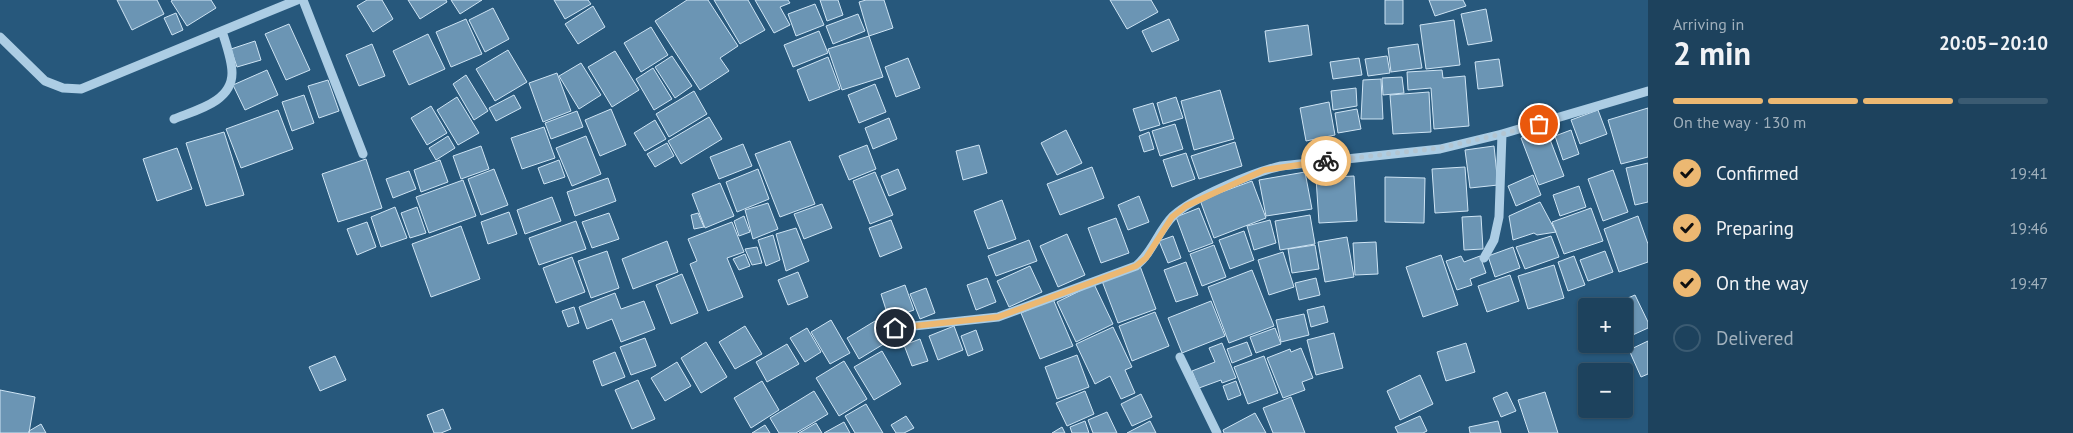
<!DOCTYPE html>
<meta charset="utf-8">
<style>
:root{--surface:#1d425d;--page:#254963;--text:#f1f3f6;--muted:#a0b0bc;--line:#3b5b72;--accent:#ecb872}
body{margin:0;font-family:"PT Sans",sans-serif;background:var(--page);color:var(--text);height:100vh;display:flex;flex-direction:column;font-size:19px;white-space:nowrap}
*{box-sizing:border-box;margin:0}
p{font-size:16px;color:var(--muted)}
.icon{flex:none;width:28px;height:28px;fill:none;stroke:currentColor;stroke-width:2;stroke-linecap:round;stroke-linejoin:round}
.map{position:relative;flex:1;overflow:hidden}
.panel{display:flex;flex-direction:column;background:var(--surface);width:425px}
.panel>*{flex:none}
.controls{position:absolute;left:1578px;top:298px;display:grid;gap:10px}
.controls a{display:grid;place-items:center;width:55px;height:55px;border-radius:5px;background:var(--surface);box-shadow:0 1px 4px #0004,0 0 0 1px var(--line);font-size:25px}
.pin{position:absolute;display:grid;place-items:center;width:42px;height:42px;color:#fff;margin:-21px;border:2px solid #fff;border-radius:50%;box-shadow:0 1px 5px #0007}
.courier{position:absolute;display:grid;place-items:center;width:50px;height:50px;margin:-25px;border:4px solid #ecb872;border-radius:50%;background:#fff;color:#222;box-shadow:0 1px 6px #0007}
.summary em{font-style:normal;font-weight:600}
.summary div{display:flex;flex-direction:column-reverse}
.summary{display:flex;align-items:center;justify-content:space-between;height:85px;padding:0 25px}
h1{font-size:32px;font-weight:600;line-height:38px}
.bar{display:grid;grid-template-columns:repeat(4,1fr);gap:8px 5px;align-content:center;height:60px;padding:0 25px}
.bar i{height:6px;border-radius:4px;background:var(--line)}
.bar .on{background:var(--accent)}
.bar p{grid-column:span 4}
ol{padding:0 25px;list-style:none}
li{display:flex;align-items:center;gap:15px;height:55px}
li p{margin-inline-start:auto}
li .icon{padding:5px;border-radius:50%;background:var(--accent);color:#111;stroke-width:4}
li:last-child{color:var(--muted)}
li i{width:28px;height:28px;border:2px solid var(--line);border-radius:50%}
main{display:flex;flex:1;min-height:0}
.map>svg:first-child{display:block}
.building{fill:#6b95b4;stroke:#cee4f4}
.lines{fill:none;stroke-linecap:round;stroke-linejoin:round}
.minor{stroke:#accde4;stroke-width:9}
.done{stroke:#b3c5d1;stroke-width:5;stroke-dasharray:0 9}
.route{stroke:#ecb872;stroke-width:6}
</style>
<main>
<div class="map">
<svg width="1648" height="433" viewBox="0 0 1648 433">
<rect width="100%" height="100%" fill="#27587c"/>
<path class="building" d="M117,0H157L164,14L132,30Z
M173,0H211L216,8L187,26L171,1Z
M367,0H382L393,19L373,32L357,6Z
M408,0H446L447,2L420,19Z
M451,0H482L460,14Z
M554,0H588L591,4L565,19Z
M687,0H708L738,46L720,58L729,71L700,90L655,21Z
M714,0H748L765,30L740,44Z
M755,0H788L790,3L780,7L790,25L774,33Z
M820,0H838L843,15L827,21Z
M866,0H884L893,28L869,36L859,2Z
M1110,0H1151L1158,12L1127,29Z
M1385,0H1403V24H1385Z
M1429,0H1463L1466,6L1435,16Z
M815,4L824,25L796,36L788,14Z
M593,6L605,27L578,44L565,24Z
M493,8L509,39L485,52L469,20Z
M1486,9L1492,41L1468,45L1461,14Z
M176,13L183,30L172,35L164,18Z
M858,14L865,31L833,44L826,26Z
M466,19L482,54L451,67L436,32Z
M1169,19L1179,40L1152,52L1142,31Z
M1454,20L1460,65L1426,69L1420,25Z
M289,24L310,70L286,80L265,34Z
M1308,25L1312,55L1269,62L1265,31Z
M651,27L668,55L641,72L624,43Z
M819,31L828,53L793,67L784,45Z
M428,34L445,69L409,85L393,51Z
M869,36L883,77L842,90L828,49Z
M255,41L261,60L237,67L231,49Z
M372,44L385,76L359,86L346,55Z
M1418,44L1422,68L1391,72L1388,48Z
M508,50L527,82L495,101L476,69Z
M615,51L639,90L612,107L588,67Z
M672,56L692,86L675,98L655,67Z
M1387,56L1390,73L1368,76L1365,59Z
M828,57L840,89L809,101L797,70Z
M908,58L920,88L896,97L885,67Z
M1359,58L1362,75L1333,79L1330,62Z
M1499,59L1503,86L1478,89L1475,62Z
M581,63L601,95L579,109L559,76Z
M653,68L672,99L654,110L636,79Z
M267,70L278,95L245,110L233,85Z
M1442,70L1443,78L1465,76L1469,126L1434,129L1431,88L1408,90L1407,72Z
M557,73L571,111L543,122L529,83Z
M466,75L488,111L474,120L453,84Z
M1402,77L1404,93L1383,95L1382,78Z
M1381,79L1383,119H1361L1363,80Z
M328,80L339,111L319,118L308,86Z
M875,84L886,112L859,123L848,95Z
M1356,88L1357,106L1333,110L1331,91Z
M1220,90L1234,139L1194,150L1181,101Z
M694,91L707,114L669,137L656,114Z
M1429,92L1431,132L1393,134L1390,95Z
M304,95L314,123L292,131L282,102Z
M514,95L521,108L496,121L489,108Z
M457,97L479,133L458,145L437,110Z
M1176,97L1183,118L1163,124L1157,103Z
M1329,102L1335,135L1306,141L1300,108Z
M1153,103L1160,125L1140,131L1133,109Z
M431,106L447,133L427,145L411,118Z
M1648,108V157L1621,164L1608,120Z
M611,109L626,145L600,156L585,120Z
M1357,109L1361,129L1338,133L1335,113Z
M278,110L293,149L241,168L226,129Z
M1598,110L1607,134L1580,144L1571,120Z
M577,111L583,127L551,139L545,123Z
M709,117L722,139L681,164L668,141Z
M889,118L897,139L873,149L865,128Z
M655,120L666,139L645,151L634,133Z
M1175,124L1183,149L1160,156L1152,131Z
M544,127L555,158L522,169L511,138Z
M1546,129L1564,176L1539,185L1521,138Z
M1066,130L1082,163L1057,175L1041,143Z
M1571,130L1579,154L1563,160L1555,136Z
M224,132L244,195L206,206L186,143Z
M1149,132L1154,149L1144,152L1139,136Z
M448,136L455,148L436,160L429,148Z
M586,136L601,174L572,186L556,148Z
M790,141L815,204L780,217L755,154Z
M1235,142L1242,166L1199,179L1191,156Z
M667,143L674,156L655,167L647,154Z
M743,144L752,166L719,179L710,157Z
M867,145L876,169L849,180L839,156Z
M979,145L987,173L963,180L956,151Z
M481,146L489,169L461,179L453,156Z
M1494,146L1498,185L1470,188L1465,150Z
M177,148L192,189L157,201L143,159Z
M1186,153L1195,179L1172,187L1163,160Z
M366,159L382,208L338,222L322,174Z
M440,160L448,182L421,192L414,170Z
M559,160L565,177L544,184L538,168Z
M1648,163V202L1635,205L1626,168Z
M1092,167L1104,198L1060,215L1047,184Z
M1465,167L1468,211L1435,213L1432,169Z
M494,169L508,205L481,215L468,179Z
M758,169L769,199L737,212L726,182Z
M898,169L906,189L889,196L881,176Z
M1613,170L1628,212L1603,221L1588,179Z
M409,171L416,189L393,198L386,179Z
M875,172L893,215L870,224L853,181Z
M1305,172L1312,209L1266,216L1259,180Z
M1533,175L1541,195L1516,206L1508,186Z
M1354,176L1357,221L1319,223L1316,178Z
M1385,177L1425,178L1424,223L1385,222Z
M608,178L616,201L575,216L567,192Z
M463,180L476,216L429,233L416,197Z
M1252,181L1266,218L1214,238L1200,200Z
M720,183L734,216L705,228L692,194Z
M1579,186L1586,207L1560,216L1553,195Z
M1139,196L1149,222L1128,230L1118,205Z
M552,197L561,221L525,234L517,210Z
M1002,200L1016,239L988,249L974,211Z
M1540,202L1556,232L1537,235L1534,233L1513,240L1509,216Z
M768,203L778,229L753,239L745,210Z
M822,204L832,228L804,239L794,214Z
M395,207L407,238L381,247L371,217Z
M417,207L426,233L410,238L401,213Z
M1199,208L1213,243L1189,252L1176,217Z
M1591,208L1603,241L1564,254L1552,222Z
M509,212L517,234L488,244L481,222Z
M609,213L619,239L592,248L582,222Z
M698,213L704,227L694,229L691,215Z
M1310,215L1315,244L1280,250L1275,221Z
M744,216L750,232L739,236L734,221Z
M1481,216L1483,249L1464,250L1462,217Z
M1638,216L1648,244V262L1619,272L1604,229Z
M1116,218L1129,253L1101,263L1088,228Z
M891,220L902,248L880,257L869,228Z
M1270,220L1276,243L1254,250L1247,226Z
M576,221L586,249L539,265L529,238Z
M367,222L376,247L357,255L347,229Z
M732,222L744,252L727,258L743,297L708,311L690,264L697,261L688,239Z
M461,226L480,279L431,297L412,244Z
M796,228L809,261L786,271L776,234Z
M1244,231L1254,260L1230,269L1219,240Z
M1067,234L1085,275L1058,287L1040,246Z
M773,235L780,260L766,266L758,240Z
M1173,236L1181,258L1168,263L1159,241Z
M1551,236L1559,257L1525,269L1516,247Z
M1347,237L1354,277L1325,282L1318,242Z
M1029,240L1037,261L996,276L988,256Z
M667,241L678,272L633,289L622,259Z
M1376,242L1378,274L1355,275L1353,243Z
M1214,245L1226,277L1202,286L1190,254Z
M1315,245L1319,269L1292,273L1288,249Z
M757,247L762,263L752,265L745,249Z
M1513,247L1520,268L1495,277L1488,256Z
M607,251L619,288L591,298L578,261Z
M1605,251L1613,272L1588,281L1580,260Z
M1283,252L1294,287L1269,295L1258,260Z
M745,254L750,266L739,270L733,259Z
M1441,255L1458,305L1423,317L1406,267Z
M1461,256L1464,262L1480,256L1486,273L1470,279L1472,285L1457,290L1446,261Z
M1574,256L1585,285L1568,291L1558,262Z
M572,257L585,292L556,303L543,268Z
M1186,262L1198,295L1176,302L1164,270Z
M1554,265L1564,298L1528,309L1518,276Z
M1030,266L1042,292L1009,307L997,281Z
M1140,266L1156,309L1118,323L1102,281Z
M1252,270L1274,326L1229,343L1208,287Z
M798,272L808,297L788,305L778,280Z
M682,274L698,313L671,324L656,285Z
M1510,275L1519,301L1487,312L1478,286Z
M987,278L996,302L976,310L967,285Z
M1316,278L1320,295L1299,300L1295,283Z
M1094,284L1113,324L1076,342L1057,302Z
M905,285L914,310L889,319L881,294Z
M926,288L935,313L920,319L910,294Z
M615,293L621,309L644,301L655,329L621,342L612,319L587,329L579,307Z
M1635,295L1648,322V328L1624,339V306H1609Z
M1053,299L1073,346L1040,359L1021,313Z
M1211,301L1225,336L1182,353L1168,318Z
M1324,306L1328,322L1311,327L1307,310Z
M574,307L579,323L568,327L562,311Z
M1155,312L1169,346L1132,361L1119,326Z
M1304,314L1309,335L1281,342L1276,320Z
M831,320L850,353L830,364L811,332Z
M875,321L887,342L859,359L847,338Z
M745,326L762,354L735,369L719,342Z
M954,326L963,350L938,360L929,336Z
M1113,327L1132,367L1125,370L1135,393L1121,399L1110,376L1095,384L1076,344Z
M807,328L821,352L805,362L790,338Z
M1275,328L1281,344L1256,353L1250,337Z
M976,330L983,350L968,356L961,336Z
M1334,333L1343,368L1316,375L1307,340Z
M645,338L656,366L631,375L620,347Z
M920,339L928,361L912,366L904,345Z
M1648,341V374L1641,377L1629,350Z
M706,342L727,377L701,393L681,358Z
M1247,342L1252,355L1232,363L1227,349Z
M1222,343L1236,378L1222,383L1221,380L1199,388L1192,371L1215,362L1209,348Z
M1466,343L1475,372L1446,381L1437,352Z
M787,344L799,364L767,382L756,362Z
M1301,348L1313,378L1302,382L1305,390L1283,398L1267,358L1290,349L1291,352Z
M882,351L901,384L874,400L854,367Z
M615,352L625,377L602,386L593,361Z
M1077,355L1089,387L1057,399L1045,367Z
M335,356L346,380L320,391L309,367Z
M1264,356L1278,393L1248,404L1234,367Z
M844,361L867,399L839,416L816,378Z
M677,362L691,386L665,401L651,378Z
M1420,375L1433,404L1400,420L1387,391Z
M638,380L655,419L632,429L615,390Z
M762,381L779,410L751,428L734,398Z
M1236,381L1241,395L1228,400L1223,386Z
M0,390L35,397L29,433H0Z
M814,391L828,414L796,433H779L770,418Z
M1085,391L1094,414L1067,426L1056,403Z
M1507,392L1516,411L1501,417L1493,398Z
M1545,392L1558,433H1529L1518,400Z
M1141,394L1152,417L1132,426L1121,404Z
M1291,397L1305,433H1273L1263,408Z
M866,404L883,433H855L845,416Z
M443,409L451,429L441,433H434L427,415Z
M1107,412L1117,433H1093L1088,420Z
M1255,413L1266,433H1224L1223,430Z
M906,416L914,428L904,433H896L891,425Z
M1420,416L1427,431L1423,433H1398L1395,427Z
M1085,421L1089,433H1072L1070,427Z
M1150,421L1156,433H1127Z
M1498,421L1501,433H1470L1469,427Z
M844,422L850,433H824Z
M816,423L822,433H799Z
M41,424L46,433H29V431Z
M765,425L770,433H752Z
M1062,427L1065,433H1052Z"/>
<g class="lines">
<path class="minor" d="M303,0L363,154
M0,37L45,81L63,88L81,89L297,0
M174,119C196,110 232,102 232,73C232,60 226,44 222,31
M1484,258L1494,240L1499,217L1502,134
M895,328L998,317L1136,266C1153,252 1158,231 1173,216C1192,198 1254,172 1281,166L1440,149L1502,134L1648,91
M1180,357L1217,433"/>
</g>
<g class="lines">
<path class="done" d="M1326,161L1440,148L1502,134L1539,124"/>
<path class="route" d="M895,328L998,317L1136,266L1146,258L1172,217L1186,206L1264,170L1326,161"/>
</g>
</svg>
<div class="controls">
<a>+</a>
<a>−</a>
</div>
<div class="pin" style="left:1539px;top:124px;background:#ea580c"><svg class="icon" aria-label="bag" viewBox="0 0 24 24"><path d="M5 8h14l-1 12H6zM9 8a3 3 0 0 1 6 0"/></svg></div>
<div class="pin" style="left:895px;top:328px;background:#1f2937"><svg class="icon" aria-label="home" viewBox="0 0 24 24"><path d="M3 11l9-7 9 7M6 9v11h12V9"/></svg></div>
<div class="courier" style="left:1326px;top:161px"><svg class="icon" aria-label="bike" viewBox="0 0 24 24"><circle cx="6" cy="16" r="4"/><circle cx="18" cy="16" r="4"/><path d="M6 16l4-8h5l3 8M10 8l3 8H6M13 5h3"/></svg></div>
</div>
<section class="panel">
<div class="summary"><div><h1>2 min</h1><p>Arriving in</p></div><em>20:05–20:10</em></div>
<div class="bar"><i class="on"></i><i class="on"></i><i class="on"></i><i></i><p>On the way · 130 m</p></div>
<ol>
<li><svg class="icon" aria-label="check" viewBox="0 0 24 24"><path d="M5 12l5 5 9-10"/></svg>Confirmed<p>19:41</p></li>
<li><svg class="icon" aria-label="check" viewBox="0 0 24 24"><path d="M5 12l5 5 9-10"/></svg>Preparing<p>19:46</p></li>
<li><svg class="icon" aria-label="check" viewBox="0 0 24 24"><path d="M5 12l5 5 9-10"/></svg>On the way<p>19:47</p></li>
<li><i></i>Delivered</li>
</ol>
</section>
</main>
